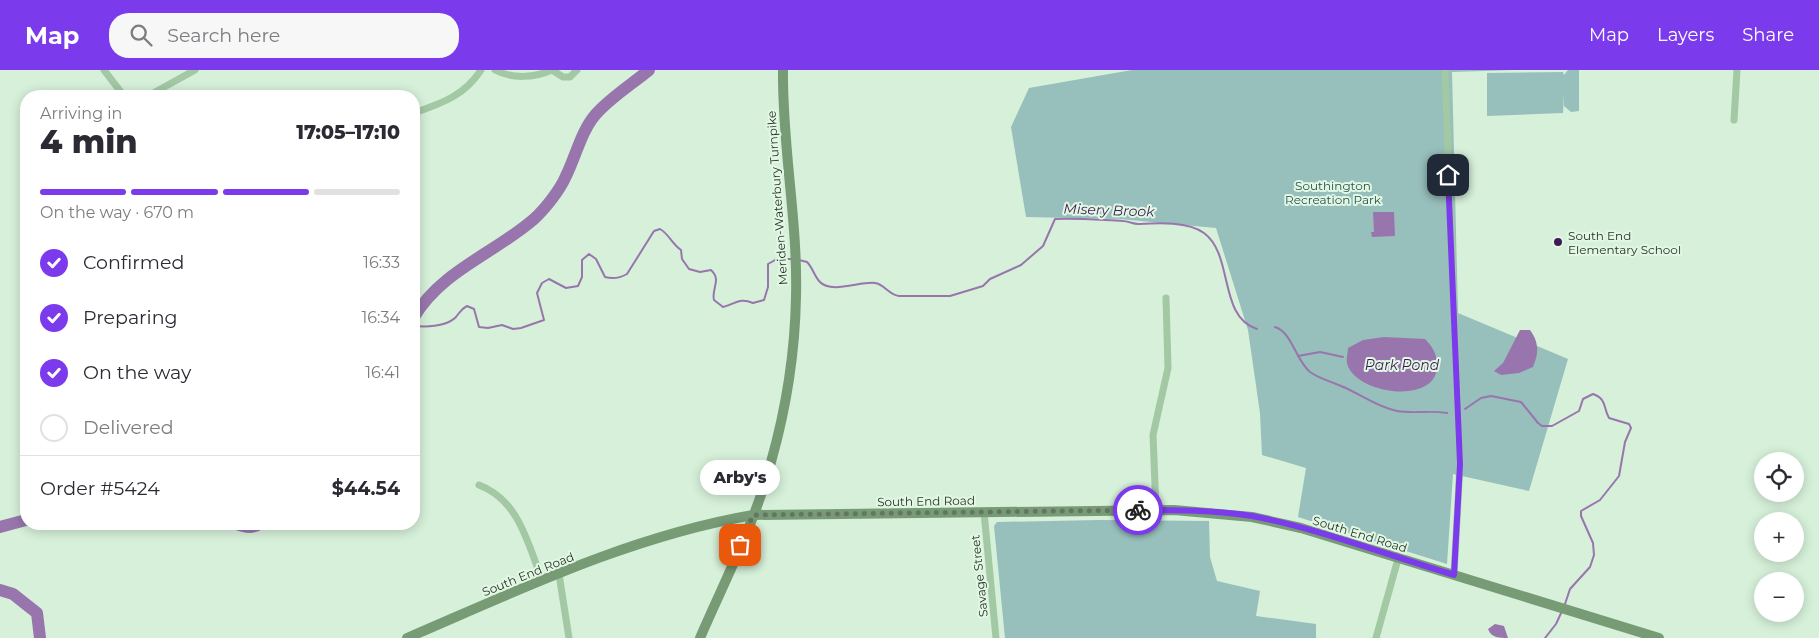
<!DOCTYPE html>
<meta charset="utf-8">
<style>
:root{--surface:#fff;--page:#f7f7f7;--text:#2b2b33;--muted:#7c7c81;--line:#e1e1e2;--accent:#7c3aed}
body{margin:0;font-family:Montserrat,sans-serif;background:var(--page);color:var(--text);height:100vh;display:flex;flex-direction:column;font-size:19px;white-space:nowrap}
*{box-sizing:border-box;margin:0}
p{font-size:16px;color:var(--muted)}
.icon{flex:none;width:28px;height:28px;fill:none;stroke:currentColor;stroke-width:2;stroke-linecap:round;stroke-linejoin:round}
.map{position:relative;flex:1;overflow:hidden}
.sheet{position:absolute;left:20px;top:20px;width:400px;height:440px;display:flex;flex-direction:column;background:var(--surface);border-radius:20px;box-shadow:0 2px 12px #0003}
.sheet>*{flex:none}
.tools{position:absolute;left:1754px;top:382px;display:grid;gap:10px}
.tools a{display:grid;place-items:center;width:50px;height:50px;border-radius:50%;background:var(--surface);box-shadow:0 2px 12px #0003;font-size:25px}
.pin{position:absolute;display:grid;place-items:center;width:42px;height:42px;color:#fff;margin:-21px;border-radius:10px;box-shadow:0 2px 8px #0006}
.courier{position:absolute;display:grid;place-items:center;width:50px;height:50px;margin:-25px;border:4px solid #7c3aed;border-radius:50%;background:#fff;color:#222;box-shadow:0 1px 6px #0007}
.bubble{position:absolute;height:35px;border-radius:18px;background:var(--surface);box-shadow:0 2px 12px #0003;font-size:16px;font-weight:800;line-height:35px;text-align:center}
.headline em{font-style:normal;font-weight:800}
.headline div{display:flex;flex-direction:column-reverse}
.headline{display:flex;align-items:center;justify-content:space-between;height:85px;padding:0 20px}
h1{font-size:32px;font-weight:800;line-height:38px}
.bar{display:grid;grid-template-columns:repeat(4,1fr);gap:8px 5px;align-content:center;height:60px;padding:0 20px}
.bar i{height:6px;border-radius:4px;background:var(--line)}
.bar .on{background:var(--accent)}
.bar p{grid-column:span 4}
.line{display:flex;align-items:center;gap:12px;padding:0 20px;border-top:1px solid var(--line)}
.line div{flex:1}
ol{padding:0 20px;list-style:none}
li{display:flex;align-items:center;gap:15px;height:55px}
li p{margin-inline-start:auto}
li .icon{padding:5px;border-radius:50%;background:var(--accent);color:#fff;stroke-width:4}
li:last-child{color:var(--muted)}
li i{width:28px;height:28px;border:2px solid var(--line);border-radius:50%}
header{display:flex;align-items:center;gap:30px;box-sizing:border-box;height:70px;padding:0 25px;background:var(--accent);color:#fff}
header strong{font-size:24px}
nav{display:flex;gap:28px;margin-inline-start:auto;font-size:18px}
.search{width:350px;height:45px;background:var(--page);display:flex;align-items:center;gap:12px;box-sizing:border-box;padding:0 18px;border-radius:20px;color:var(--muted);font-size:19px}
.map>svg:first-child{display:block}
.green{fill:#97bfbb}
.water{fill:#9876ad}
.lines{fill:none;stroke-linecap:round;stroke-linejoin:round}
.stream{stroke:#9876ad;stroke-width:2}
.river{stroke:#9876ad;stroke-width:12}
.street{stroke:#a3c8a4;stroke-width:7}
.secondary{stroke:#779b75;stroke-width:10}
.done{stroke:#647564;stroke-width:5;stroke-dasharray:0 9}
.route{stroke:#7c3aed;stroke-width:6}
.poi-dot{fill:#3f1b54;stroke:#e2f8e5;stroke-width:2}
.labels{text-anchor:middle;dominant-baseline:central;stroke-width:4;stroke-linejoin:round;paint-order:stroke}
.park-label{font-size:12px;fill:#29514e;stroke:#e2f8e5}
.street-label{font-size:12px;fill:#273325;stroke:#e2f8e5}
.poi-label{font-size:12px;fill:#273325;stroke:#e2f8e5;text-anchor:start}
.water-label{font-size:14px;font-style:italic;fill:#3f1b54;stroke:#e2f8e5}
</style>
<header>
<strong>Map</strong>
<div class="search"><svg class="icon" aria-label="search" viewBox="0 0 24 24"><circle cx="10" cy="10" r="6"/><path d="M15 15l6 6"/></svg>Search here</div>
<nav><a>Map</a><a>Layers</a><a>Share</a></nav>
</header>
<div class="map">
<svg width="1819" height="568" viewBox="0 0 1819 568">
<rect width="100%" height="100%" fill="#d6f0d9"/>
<path class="green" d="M1132,0H1514L1452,2L1458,243L1568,289L1529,421L1453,404L1447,494L1298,447L1306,398L1262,385L1260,343L1248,260L1216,158L1120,149L1026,147L1011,57L1029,18Z
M1568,0H1579V41L1571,42L1564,36V24L1563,43L1487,46V3L1563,2L1564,5Z
M1099,450L1209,451L1210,487L1217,511L1260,521L1256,546L1316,554V568H1005L994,456L997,452Z"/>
<path class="water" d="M1373,142H1394L1395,166L1372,167L1371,162H1374Z
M1520,260H1530C1539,272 1539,283 1533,297L1519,303L1501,305L1494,301L1503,293Z
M1384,267L1425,269C1432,276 1436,283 1437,292C1442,337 1354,325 1347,293C1346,288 1348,283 1348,278L1363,270Z
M1495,554L1504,556L1508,568C1500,568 1491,568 1488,559Z"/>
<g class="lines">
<path class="stream" d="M799,190L807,192C813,198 814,206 820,212C831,224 861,211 875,213C884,214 889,225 899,226H950L983,216L990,209L1021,195L1043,176L1055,149C1078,148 1100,150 1123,151C1128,151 1133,154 1138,154C1157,153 1188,151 1204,163C1234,185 1218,247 1257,259
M414,256C427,257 446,257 456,247C460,242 461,239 467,236L474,239L479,257L488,258L502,255L513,259L521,258L544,250L537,223L542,213L549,209L566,218L578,216L582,207V190L589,184L596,189L605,207C612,209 620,208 627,204L654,161L660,159C669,164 672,174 681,180L682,189L689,199L700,202L711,200C722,210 711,219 714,230L723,237C736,234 739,227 753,233L764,230L768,217V194L777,189H792
M1275,257C1292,262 1296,291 1310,302C1320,309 1330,311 1341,316C1361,324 1376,337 1397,341C1414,344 1430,340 1447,343
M1298,286L1320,282L1343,287
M1465,339L1481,328L1491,326L1521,332L1538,353L1542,356H1552L1579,341L1583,329L1593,324C1607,329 1603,337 1609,348L1629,354L1631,358L1625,372L1619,406L1600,430L1581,441V446L1593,473L1594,485L1590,497L1570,519L1565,534
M1545,568L1556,554L1562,541"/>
<path class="river" d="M414,247C441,201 495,183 534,149C545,139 560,120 566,106C576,86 581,61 596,44C610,28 632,14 649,0
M237,454C244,457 252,459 259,454
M0,457L26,450
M0,520L13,524L37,543L40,568"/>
<path class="street" d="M104,0L124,26
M495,0C512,9 534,8 552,0
M552,0L563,7H570L577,0
M1445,0L1460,394L1454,505
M148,26L195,0
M414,43C442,33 464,26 481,0
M1734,50L1737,0
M479,415C519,430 528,474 542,510
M1156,440L1153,365L1168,298L1166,228
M984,442L996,568
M559,504L569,568
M1376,568L1398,489"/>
<path class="secondary" d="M407,568C519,520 631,466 753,445L1174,440L1252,447L1301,458L1659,568
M700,568C725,510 755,453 771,392C786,339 795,282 796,227C798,151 782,76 783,0"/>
</g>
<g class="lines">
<path class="done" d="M740,475L753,445L1138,440"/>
<path class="route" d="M1138,440C1176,440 1214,440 1252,446C1320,459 1387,485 1454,505L1460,394L1448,105"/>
</g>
<circle class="poi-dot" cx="1558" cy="172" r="5"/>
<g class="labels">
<g class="park-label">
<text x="1333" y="115">Southington<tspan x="1333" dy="14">Recreation Park</tspan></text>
</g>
<g class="street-label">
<text transform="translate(777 128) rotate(-94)">Meriden-Waterbury Turnpike</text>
<text transform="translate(926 431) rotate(-1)">South End Road</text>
<text transform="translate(1360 464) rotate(17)">South End Road</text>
<text transform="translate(528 504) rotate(-22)">South End Road</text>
<text transform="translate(979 506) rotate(-96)">Savage Street</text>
</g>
<g class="poi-label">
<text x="1568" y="165">South End<tspan x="1568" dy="14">Elementary School</tspan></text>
</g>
<g class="water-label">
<text transform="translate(1109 140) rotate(2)">Misery Brook</text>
<text x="1402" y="295">Park Pond</text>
</g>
</g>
</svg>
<div class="tools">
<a><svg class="icon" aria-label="locate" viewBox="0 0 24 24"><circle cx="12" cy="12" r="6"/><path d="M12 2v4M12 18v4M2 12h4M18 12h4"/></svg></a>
<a>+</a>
<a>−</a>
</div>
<div class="pin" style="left:740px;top:475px;background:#ea580c"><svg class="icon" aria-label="bag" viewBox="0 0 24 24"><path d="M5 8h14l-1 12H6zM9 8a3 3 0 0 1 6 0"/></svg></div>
<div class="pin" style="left:1448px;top:105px;background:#1f2937"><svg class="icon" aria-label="home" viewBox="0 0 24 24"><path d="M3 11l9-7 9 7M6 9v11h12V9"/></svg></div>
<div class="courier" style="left:1138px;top:440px"><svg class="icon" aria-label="bike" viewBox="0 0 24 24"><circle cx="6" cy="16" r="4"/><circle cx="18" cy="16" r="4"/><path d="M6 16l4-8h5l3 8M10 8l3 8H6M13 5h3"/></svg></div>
<div class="bubble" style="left:700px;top:390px;width:80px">Arby's</div>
<section class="sheet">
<div class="headline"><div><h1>4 min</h1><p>Arriving in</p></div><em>17:05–17:10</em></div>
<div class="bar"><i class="on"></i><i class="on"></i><i class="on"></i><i></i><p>On the way · 670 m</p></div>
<ol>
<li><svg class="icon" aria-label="check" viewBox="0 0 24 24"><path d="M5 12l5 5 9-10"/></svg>Confirmed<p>16:33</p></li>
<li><svg class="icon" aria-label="check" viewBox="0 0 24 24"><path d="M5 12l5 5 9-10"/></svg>Preparing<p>16:34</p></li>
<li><svg class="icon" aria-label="check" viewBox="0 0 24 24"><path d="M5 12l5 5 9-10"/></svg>On the way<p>16:41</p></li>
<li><i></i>Delivered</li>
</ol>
<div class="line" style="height:65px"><div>Order #5424</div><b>$44.54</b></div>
</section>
</div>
